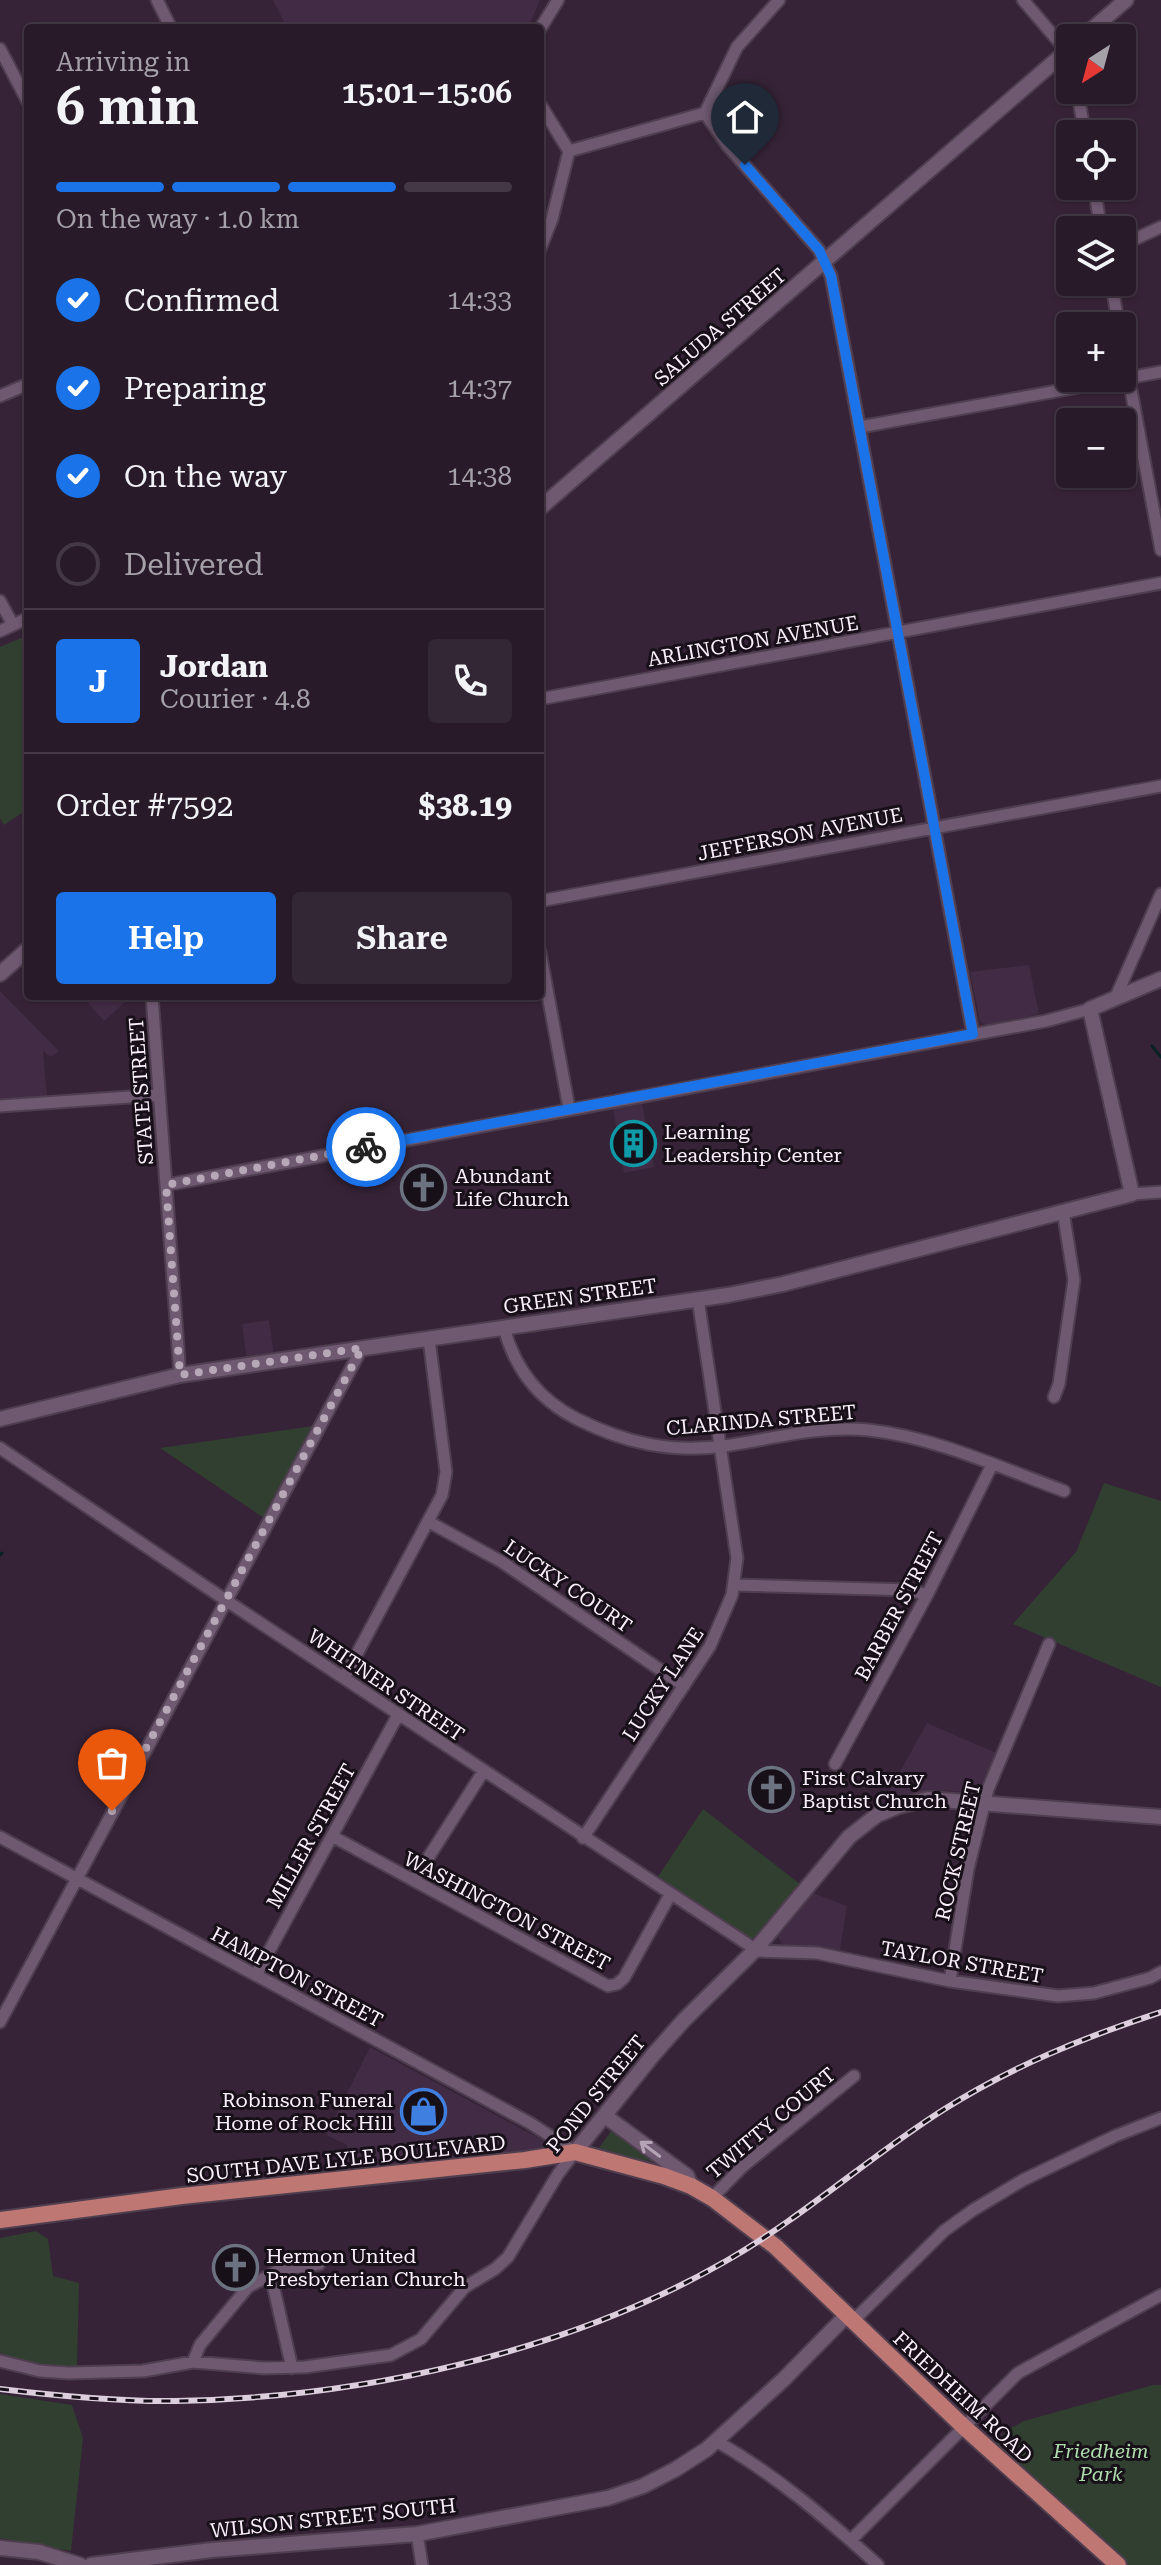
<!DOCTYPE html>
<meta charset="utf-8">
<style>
:root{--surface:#281a29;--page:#342735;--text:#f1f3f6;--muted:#a5a1a8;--line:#443846;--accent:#1a73e8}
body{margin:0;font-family:"Roboto Serif",serif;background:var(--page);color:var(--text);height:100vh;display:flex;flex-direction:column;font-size:30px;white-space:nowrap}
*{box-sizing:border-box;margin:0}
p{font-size:26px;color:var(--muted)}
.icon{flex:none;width:44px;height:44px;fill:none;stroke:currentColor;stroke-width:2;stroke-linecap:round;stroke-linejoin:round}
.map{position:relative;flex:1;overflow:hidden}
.sheet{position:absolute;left:24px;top:24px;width:520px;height:976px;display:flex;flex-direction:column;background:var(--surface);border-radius:8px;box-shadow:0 2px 6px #0004,0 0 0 2px var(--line)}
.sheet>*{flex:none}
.needle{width:52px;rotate:216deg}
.controls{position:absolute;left:1056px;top:24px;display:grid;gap:16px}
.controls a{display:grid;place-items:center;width:80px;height:80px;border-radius:8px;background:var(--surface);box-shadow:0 2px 6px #0004,0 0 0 2px var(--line);font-size:40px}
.pin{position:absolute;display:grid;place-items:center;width:68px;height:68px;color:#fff;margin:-82px -34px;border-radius:50% 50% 50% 0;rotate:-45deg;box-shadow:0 0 8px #0007}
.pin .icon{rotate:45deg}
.courier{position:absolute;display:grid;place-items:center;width:80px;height:80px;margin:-40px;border:6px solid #1a73e8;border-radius:50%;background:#fff;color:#222;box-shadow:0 2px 10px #0007}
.summary em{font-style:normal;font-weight:600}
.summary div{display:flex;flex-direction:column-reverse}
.summary{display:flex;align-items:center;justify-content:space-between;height:136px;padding:0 32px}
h1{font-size:52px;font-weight:600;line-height:60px}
.bar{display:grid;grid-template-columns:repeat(4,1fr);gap:12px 8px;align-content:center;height:96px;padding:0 32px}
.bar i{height:10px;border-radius:6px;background:var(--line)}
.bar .current{background:var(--accent)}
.bar p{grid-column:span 4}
.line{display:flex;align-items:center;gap:20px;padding:0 32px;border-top:2px solid var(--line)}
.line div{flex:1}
.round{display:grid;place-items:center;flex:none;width:84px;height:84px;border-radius:8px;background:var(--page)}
ol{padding:0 32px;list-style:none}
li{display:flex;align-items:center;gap:24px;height:88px}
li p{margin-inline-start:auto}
li .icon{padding:8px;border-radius:50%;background:var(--accent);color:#fff;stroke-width:4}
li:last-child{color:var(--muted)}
li i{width:44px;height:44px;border:4px solid var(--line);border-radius:50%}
.cta{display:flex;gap:16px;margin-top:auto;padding:16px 32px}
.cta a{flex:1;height:92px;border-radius:8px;background:var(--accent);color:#fff;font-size:32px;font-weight:600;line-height:92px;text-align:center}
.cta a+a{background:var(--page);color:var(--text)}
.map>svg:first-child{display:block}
.built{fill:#422b44}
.green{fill:#313f30}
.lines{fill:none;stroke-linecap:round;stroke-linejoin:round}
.stream{stroke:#062122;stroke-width:3}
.street-casing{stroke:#4e3e4f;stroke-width:15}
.secondary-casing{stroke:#4e3e4f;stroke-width:18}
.primary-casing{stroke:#4e3e4f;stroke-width:20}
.street{stroke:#6e5970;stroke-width:11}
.secondary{stroke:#6e5970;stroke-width:14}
.primary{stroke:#be7772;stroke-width:16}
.rail-casing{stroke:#dccedd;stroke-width:6}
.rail{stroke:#181019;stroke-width:3;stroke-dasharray:9;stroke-linecap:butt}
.oneway{stroke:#b5a4b6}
.done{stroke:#b7a8b8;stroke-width:8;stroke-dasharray:0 14.4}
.route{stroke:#1a73e8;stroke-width:10}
.labels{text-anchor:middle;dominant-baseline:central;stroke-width:6;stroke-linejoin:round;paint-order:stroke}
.street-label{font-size:20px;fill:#fceffd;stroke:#181019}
.poi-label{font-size:20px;fill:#fceffd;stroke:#181019;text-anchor:start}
.park-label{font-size:20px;font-style:italic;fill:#aeddac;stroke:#181019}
</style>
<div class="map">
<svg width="1161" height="2565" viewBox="0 0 1161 2565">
<rect width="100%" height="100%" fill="#362337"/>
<path class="built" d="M273,0H540L528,28H287Z
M1029,965L1039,1014L986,1025L980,1022L970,972Z
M0,991L59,1051L51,1057L43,1051L47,1096L0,1100Z
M82,996H132L104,1021Z
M642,1104L654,1167L624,1173L613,1109Z
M269,1320L274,1355L247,1359L242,1324Z
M927,1723L996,1753L983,1788L977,1793L936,1790L913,1793L883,1802Z
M813,1893L847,1906L840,1950L783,1945L778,1937Z
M370,2047L544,2141L548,2145L545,2148L348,2169L347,2145L326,2135Z"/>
<path class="green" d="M28,635V809L4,825L0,818V647Z
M313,1426L264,1518L160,1448Z
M1104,1483L1161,1501V1687L1013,1624L1076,1552Z
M703,1809L800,1884L759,1935L750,1939L657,1878Z
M614,2127L660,2163L618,2155L599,2148Z
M36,2231L48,2239L53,2276L79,2283L77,2366L28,2363L0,2353V2238Z
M1153,2385H1161V2565H1127L993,2446L1007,2430L1024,2421Z
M0,2394L72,2405L83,2438L71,2551L0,2538Z"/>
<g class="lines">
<path class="stream" d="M1152,1046L1161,1057
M0,1555L2,1553"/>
<defs>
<path id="street" d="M157,0L171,28
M1023,0L1070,55
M540,29L558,0
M0,49L28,102
M1077,90L1085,134
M540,104L569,151
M705,113L727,145L819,250L831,276L973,1034
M569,151L705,113L737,47L779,0
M1094,186L1101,230
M1122,245L1161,227
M540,249L552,219L569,151
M1111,282L1119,326
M1122,342L1161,550
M0,396L28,384
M860,427L1161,372
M0,601L13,625
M0,631L28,618
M540,699L1161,583
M540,901L1161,786
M540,952L569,1108
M152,996L180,1375
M1115,999L1161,894
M0,1106L158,1095
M166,1185L1046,1021L1090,1009
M1132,1194L1161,1192
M504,1328C515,1369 539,1400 577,1419C625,1443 670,1453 724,1446C772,1439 819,1425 868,1430C935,1437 1001,1468 1064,1491
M1054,1397L1059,1384L1074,1280L1063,1211
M0,1448L236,1607L758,1951L817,1953L950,1981L1058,1996L1094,1993L1150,1978L1161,1972
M429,1522L502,1562L684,1686
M734,1585L910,1590L927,1595
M344,1678L442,1495L446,1472L429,1339
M835,1764L927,1595L992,1465
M332,1836L608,1986L617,1984L624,1978L670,1895
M0,1837L530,2123L575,2152L558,2174L508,2257L495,2269L465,2287L421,2339L391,2355L305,2367L264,2368L193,2362L143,2371L69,2373L40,2371L0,2361
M583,1838L710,1646L732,1595L737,1558L698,1299
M414,1880L483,1772
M256,1975L398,1715
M950,1981L968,1869L988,1789L1049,1644
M0,2022L362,1348
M712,2198L742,2167L854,2076
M274,2289L292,2368
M853,2321L944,2231L973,2210L1023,2180L1115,2136L1161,2118
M193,2362L200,2345L248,2287L279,2270L319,2264
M716,2441C776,2475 827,2519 878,2565
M417,2534L422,2565
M851,2540L1018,2373L1161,2295"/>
<path id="secondary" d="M1082,38L1126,0
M540,508L1070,48
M0,974L28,949
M0,1419L180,1375L728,1295L783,1284L1132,1194L1090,1009L1161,979
M605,2116L687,2176L691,2186
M575,2152L653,2055L684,2020L755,1950L849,1837L877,1815L899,1806L928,1799L1161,1817
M0,2548L39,2552L80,2565
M91,2565L212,2550L417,2534L608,2498L643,2486L676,2469L707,2449L784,2379L847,2315"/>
<path id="primary" d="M0,2220L182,2196L525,2160L575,2152L664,2176L691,2186L712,2198L776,2247L964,2427L1118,2565"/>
</defs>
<use href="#street" class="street-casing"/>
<use href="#secondary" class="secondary-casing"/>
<use href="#primary" class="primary-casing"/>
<use href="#street" class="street"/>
<use href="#secondary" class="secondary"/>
<use href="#primary" class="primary"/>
<defs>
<path id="rail" d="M0,2389C58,2396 117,2402 176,2401C360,2398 566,2353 726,2261C803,2217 869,2157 943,2110C1012,2066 1085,2037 1161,2012"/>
</defs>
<use href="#rail" class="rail-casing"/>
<use href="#rail" class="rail"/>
</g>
<defs><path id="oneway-shaft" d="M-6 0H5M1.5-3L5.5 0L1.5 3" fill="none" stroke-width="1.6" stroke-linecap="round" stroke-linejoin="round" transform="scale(2)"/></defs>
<use class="oneway" href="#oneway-shaft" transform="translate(650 2149) rotate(-143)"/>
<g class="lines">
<path class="done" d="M112,1811L362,1348L180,1375L166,1185L366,1147"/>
<path class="route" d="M366,1147L973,1034L831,276L819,250L745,165"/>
</g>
<defs>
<symbol id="building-ring" viewBox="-11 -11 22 22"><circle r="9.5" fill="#181019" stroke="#0f9aa8" stroke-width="1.5"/><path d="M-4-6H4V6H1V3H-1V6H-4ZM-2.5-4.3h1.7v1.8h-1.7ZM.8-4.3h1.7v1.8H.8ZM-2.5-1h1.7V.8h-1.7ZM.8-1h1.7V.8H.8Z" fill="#0f9aa8"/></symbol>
<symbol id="church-ring" viewBox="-11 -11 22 22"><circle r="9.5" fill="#181019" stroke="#6b7280" stroke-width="1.5"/><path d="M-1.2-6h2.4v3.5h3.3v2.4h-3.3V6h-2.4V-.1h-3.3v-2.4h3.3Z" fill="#6b7280"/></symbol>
<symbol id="shop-ring" viewBox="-11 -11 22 22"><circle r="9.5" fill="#181019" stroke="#3f7fe0" stroke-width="1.5"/><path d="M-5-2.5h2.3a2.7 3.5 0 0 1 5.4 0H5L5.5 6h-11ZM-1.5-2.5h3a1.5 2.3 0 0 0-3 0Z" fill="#3f7fe0"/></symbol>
</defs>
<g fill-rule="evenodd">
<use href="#building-ring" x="608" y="1118" width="51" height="51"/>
<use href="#church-ring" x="398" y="1162" width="51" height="51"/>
<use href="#church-ring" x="746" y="1764" width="51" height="51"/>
<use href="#shop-ring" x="398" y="2086" width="51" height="51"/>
<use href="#church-ring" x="210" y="2242" width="51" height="51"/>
</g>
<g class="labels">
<g class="street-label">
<text transform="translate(720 327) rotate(-41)">SALUDA STREET</text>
<text transform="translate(753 641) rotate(-10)">ARLINGTON AVENUE</text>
<text transform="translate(800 834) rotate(-11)">JEFFERSON AVENUE</text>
<text transform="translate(141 1091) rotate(-94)">STATE STREET</text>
<text transform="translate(580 1296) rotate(-8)">GREEN STREET</text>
<text transform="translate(761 1420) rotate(-5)">CLARINDA STREET</text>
<text transform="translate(568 1586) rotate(34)">LUCKY COURT</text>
<text transform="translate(899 1606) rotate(-62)">BARBER STREET</text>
<text transform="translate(663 1684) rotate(-57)">LUCKY LANE</text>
<text transform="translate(386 1685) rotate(34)">WHITNER STREET</text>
<text transform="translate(311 1836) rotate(-61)">MILLER STREET</text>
<text transform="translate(958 1851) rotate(-77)">ROCK STREET</text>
<text transform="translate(507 1911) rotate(28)">WASHINGTON STREET</text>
<text transform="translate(962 1962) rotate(10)">TAYLOR STREET</text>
<text transform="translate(297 1977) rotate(28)">HAMPTON STREET</text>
<text transform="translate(596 2094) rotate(-51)">POND STREET</text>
<text transform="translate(771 2123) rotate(-40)">TWITTY COURT</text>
<text transform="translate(346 2159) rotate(-6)">SOUTH DAVE LYLE BOULEVARD</text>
<text transform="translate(963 2397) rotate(43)">FRIEDHEIM ROAD</text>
<text transform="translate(333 2518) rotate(-6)">WILSON STREET SOUTH</text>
</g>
<g class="poi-label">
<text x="664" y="1132">Learning<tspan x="664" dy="23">Leadership Center</tspan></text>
<text x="455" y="1176">Abundant<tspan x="455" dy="23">Life Church</tspan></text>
<text x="802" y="1778">First Calvary<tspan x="802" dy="23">Baptist Church</tspan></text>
<text x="393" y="2100" text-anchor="end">Robinson Funeral<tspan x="393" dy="23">Home of Rock Hill</tspan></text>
<text x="266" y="2256">Hermon United<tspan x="266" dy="23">Presbyterian Church</tspan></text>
</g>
<g class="park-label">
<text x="1101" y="2451">Friedheim<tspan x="1101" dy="23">Park</tspan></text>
</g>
</g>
</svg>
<div class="controls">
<a><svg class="needle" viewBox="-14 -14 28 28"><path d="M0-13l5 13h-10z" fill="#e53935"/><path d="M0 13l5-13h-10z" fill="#a5a1a8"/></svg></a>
<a><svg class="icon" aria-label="locate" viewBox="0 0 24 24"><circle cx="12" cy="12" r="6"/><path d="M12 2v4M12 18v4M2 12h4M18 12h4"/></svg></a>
<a><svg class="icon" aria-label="layers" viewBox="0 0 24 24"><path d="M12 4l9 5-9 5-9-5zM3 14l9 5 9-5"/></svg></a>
<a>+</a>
<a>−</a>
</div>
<div class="pin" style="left:112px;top:1811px;background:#ea580c"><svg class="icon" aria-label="bag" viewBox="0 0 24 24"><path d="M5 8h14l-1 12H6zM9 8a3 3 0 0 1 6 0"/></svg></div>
<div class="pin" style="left:745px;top:165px;background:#1f2937"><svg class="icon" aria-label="home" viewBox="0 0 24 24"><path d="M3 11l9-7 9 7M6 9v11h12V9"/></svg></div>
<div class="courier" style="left:366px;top:1147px"><svg class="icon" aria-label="bike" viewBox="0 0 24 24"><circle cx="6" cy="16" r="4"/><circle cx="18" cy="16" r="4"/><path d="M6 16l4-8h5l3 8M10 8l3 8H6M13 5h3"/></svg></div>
<section class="sheet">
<div class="summary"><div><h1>6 min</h1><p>Arriving in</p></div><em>15:01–15:06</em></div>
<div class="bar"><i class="current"></i><i class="current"></i><i class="current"></i><i></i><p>On the way · 1.0 km</p></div>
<ol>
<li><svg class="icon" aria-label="check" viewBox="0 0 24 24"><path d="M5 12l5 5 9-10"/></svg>Confirmed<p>14:33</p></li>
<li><svg class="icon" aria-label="check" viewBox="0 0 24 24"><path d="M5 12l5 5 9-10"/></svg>Preparing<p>14:37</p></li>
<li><svg class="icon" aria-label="check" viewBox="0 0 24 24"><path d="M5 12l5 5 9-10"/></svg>On the way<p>14:38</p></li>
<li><i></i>Delivered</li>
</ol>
<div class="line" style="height:144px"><b class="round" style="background:var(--accent);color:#fff">J</b><div><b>Jordan</b><p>Courier · 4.8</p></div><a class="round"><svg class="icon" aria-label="phone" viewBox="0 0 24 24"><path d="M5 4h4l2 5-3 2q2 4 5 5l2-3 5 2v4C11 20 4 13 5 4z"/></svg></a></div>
<div class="line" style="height:104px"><div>Order #7592</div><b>$38.19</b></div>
<div class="cta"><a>Help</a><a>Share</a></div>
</section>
</div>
